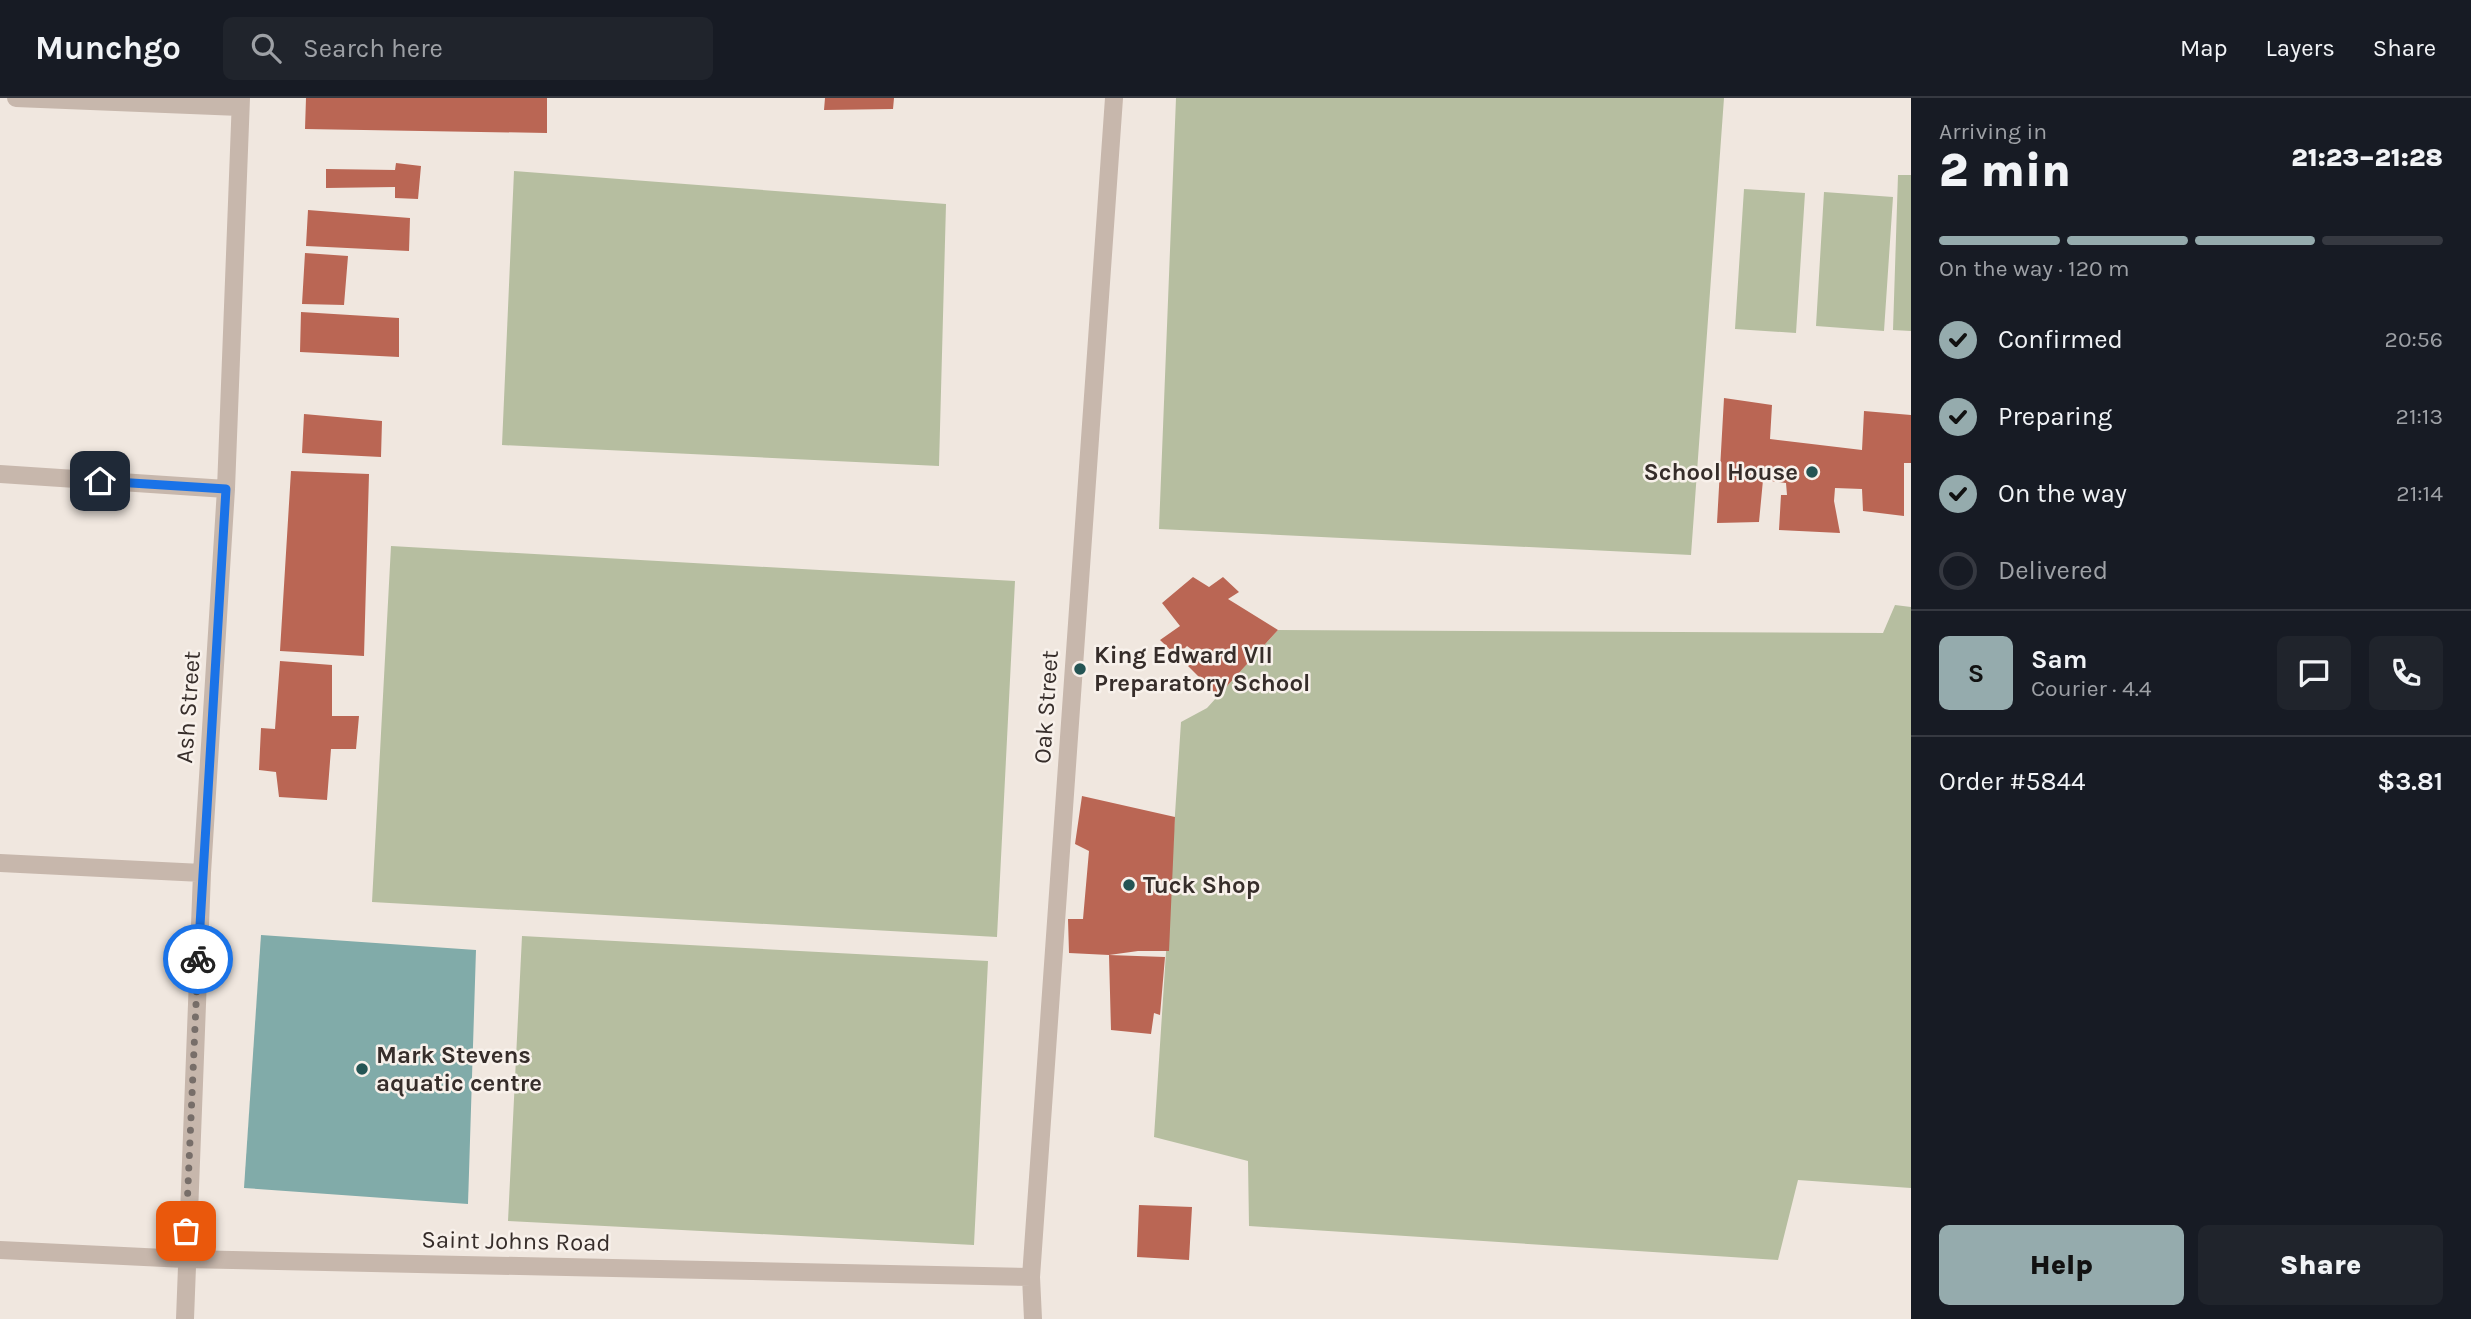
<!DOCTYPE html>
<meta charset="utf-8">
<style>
:root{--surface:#171b24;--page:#20242c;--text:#f1f3f6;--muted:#9ea1a6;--line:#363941;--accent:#95abad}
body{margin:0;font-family:Karla,sans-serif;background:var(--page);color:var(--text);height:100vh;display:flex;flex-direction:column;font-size:26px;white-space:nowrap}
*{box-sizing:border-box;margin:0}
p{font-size:23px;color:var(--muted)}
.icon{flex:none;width:38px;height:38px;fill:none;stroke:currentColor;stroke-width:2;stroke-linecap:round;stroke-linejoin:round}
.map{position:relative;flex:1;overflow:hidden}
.details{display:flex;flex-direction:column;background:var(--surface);width:560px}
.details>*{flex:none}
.pin{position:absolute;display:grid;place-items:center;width:60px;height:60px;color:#fff;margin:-30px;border-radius:14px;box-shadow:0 4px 10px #0006}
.courier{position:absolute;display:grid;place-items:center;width:70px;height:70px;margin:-35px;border:5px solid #1a73e8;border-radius:50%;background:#fff;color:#222;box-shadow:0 2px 9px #0007}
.head em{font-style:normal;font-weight:800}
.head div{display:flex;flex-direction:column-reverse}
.head{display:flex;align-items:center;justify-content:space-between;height:119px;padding:0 28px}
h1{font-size:46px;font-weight:800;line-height:52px}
.bar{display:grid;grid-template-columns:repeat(4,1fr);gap:10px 7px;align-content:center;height:84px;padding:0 28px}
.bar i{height:9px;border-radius:5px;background:var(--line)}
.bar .on{background:var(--accent)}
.bar p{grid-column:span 4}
.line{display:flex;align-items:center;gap:18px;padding:0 28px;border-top:2px solid var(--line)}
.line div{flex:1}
.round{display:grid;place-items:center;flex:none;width:74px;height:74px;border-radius:10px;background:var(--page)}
ol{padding:0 28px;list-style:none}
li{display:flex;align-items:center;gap:21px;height:77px}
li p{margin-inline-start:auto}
li .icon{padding:7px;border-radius:50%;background:var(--accent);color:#111;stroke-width:4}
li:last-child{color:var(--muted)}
li i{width:38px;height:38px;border:4px solid var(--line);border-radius:50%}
.cta{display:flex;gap:14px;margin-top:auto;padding:14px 28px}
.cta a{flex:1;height:80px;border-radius:10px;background:var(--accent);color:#111;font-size:28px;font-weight:800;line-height:80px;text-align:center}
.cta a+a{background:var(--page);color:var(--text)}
header{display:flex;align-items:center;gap:42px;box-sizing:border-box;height:98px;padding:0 35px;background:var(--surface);border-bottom:2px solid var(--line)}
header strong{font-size:33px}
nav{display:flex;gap:38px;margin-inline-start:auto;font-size:24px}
.search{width:490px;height:63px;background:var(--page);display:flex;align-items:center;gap:18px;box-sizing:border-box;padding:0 24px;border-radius:10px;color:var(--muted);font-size:26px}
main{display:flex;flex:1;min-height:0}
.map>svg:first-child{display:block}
.green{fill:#b6bea0}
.water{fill:#81aba9}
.building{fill:#ba6654}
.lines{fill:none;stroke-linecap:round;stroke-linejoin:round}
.minor{stroke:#c7b7ac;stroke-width:18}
.done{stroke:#776e69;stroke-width:7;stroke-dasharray:0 12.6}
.route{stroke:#1a73e8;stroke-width:9}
.poi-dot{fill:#245454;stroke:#f8f1eb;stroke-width:2.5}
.labels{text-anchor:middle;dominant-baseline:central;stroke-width:5;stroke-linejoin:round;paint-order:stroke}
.poi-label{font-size:24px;font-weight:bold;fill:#362d2a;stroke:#f8f1eb;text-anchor:start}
.street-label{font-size:24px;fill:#362d2a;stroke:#f8f1eb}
</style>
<header>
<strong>Munchgo</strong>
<div class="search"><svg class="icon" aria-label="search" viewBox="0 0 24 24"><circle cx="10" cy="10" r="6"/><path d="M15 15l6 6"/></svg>Search here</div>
<nav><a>Map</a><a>Layers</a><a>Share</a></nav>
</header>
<main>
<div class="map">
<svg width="1911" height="1221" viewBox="0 0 1911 1221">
<rect width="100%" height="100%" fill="#f0e7df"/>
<path class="green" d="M1176,0H1724L1691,457L1159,431Z
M514,73L946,106L939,368L502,347Z
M1898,77H1911V233L1893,232Z
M1744,91L1805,95L1796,235L1735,231Z
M1824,94L1893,99L1884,233L1816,228Z
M391,448L1015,483L997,839L372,804Z
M1895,507L1911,509V1090L1798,1082L1778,1162L1249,1128L1248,1063L1154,1039L1181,624L1207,610L1278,532L1883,535Z
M522,838L988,863L974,1147L508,1123Z"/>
<path class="water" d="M261,837L476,852L468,1106L244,1090Z"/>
<path class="building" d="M306,0H547V35L305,31Z
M825,0H894L893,11L824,12Z
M396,65L421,68L418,101L395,100V89L326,90V71L395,72Z
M308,112L410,120L409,153L306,148Z
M305,155L348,158L344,207L302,206Z
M301,214L399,220V259L300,254Z
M1724,300L1772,307L1770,341L1862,352L1864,313L1911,317V365H1904V418L1863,413L1862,391L1835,390L1834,403L1840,435L1779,432L1781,397H1787L1786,385L1763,382L1759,424L1717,425Z
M304,316L382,323L381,359L302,355Z
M291,373L369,376L364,558L280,553Z
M1193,479L1209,489L1223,479L1239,494L1228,501L1278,532L1218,598L1188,568L1198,556L1187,548L1177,558L1160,542L1180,528L1162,505Z
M280,563L332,567V618H359L356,651H331L327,702L279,699L276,674L259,672L261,630L275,631Z
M1082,698L1175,719L1169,853H1138L1109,857L1165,859L1160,917L1154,915L1151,936L1111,932L1109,857L1069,855L1068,821H1083L1089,753L1075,746Z
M1139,1107L1192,1109L1189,1162L1137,1159Z"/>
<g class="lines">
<path class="minor" d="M16,0L240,9
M0,376L226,391
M0,765L202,775
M0,1152L185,1161L1031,1179
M185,1221L202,775L226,391L241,0
M1033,1221L1031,1179L1114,0"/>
</g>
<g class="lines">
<path class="done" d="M186,1133L198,861"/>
<path class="route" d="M100,383L226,391L198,861"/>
</g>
<g class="poi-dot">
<circle cx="1812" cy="374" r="7"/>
<circle cx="1080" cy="571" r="7"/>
<circle cx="1129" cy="787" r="7"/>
<circle cx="362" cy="971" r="7"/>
</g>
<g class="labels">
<g class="poi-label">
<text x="1798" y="374" text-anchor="end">School House</text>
<text x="1094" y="557">King Edward VII<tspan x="1094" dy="28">Preparatory School</tspan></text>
<text x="1143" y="787">Tuck Shop</text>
<text x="376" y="957">Mark Stevens<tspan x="376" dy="28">aquatic centre</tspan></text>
</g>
<g class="street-label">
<text transform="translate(188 609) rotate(-86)">Ash Street</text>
<text transform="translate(1046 609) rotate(-86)">Oak Street</text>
<text transform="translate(516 1143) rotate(1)">Saint Johns Road</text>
</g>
</g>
</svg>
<div class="pin" style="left:186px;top:1133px;background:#ea580c"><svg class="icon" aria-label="bag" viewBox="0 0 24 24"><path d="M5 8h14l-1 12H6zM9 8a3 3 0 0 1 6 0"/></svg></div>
<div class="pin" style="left:100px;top:383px;background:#1f2937"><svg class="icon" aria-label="home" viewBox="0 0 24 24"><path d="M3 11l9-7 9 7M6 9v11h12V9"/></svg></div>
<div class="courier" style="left:198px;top:861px"><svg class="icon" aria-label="bike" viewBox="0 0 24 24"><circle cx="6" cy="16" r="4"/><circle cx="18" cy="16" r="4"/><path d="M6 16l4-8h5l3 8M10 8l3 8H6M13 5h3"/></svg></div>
</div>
<section class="details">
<div class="head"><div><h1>2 min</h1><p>Arriving in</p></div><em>21:23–21:28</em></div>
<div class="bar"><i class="on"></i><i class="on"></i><i class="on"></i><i></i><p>On the way · 120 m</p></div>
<ol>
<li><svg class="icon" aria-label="check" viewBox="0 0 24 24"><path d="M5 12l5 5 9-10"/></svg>Confirmed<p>20:56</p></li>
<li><svg class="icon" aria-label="check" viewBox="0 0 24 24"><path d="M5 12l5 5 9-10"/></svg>Preparing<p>21:13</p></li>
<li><svg class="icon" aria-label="check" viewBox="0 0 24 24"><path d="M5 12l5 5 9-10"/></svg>On the way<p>21:14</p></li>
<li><i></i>Delivered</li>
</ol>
<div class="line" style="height:126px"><b class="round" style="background:var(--accent);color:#111">S</b><div><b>Sam</b><p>Courier · 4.4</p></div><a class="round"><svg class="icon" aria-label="chat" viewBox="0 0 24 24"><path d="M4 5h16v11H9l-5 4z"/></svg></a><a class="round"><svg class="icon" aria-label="phone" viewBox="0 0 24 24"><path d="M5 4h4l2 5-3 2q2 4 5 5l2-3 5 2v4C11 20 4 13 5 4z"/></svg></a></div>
<div class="line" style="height:91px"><div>Order #5844</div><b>$3.81</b></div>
<div class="cta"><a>Help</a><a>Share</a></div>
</section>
</main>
